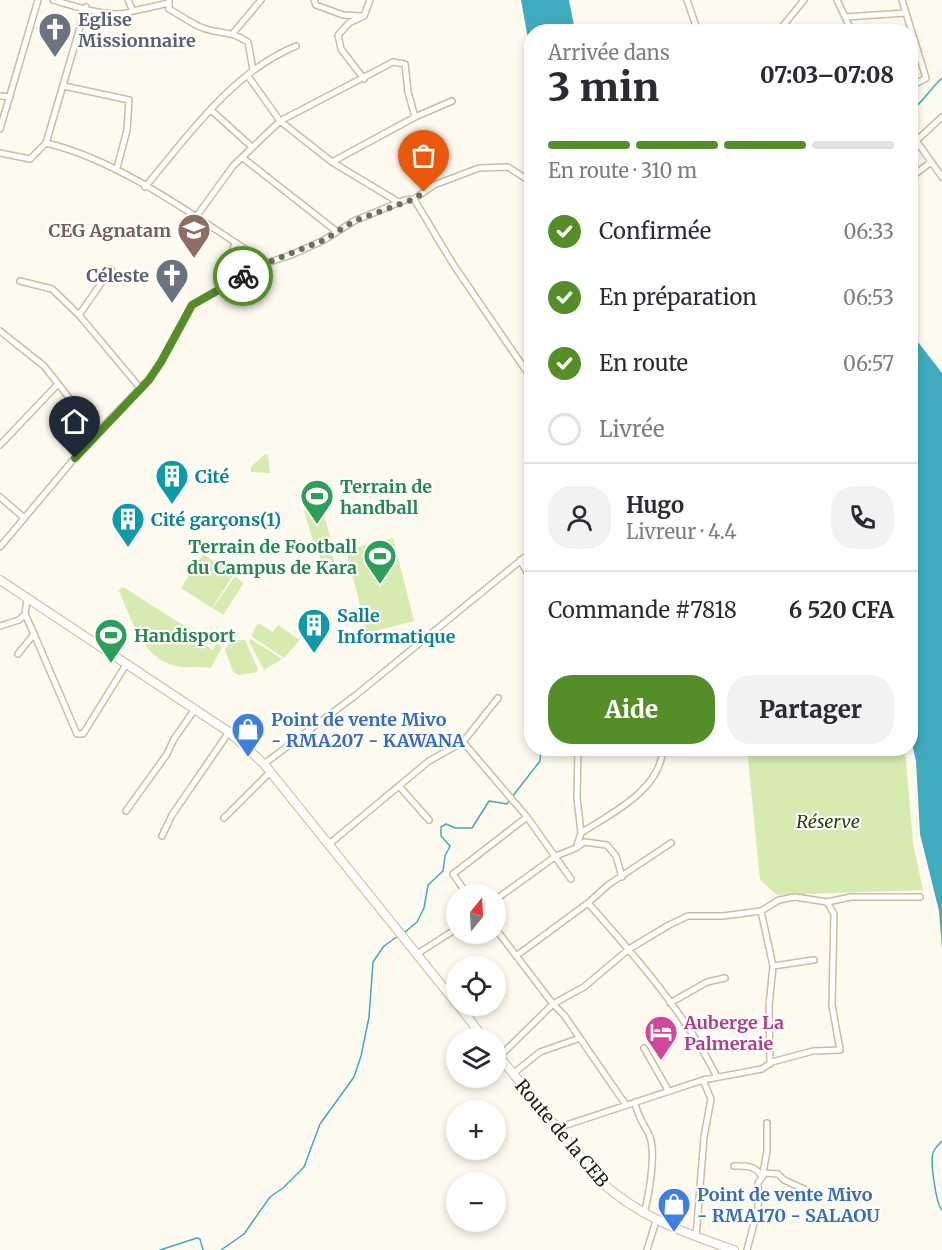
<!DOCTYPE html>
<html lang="fr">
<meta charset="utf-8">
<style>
:root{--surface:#fff;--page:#f2f2f3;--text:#2b2b33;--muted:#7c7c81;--line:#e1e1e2;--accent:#558d28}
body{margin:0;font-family:Merriweather,serif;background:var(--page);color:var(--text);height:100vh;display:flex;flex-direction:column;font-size:22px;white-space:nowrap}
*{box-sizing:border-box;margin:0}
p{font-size:20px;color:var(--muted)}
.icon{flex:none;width:33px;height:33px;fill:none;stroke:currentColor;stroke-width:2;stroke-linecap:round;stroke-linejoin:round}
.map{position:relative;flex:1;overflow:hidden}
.drawer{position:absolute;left:524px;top:24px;width:394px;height:732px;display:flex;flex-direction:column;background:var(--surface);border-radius:24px;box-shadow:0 3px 9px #0003}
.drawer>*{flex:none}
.needle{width:39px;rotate:18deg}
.controls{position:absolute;left:446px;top:884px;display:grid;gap:12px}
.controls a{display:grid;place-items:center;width:60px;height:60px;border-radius:50%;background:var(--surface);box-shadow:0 3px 9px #0003;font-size:30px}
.pin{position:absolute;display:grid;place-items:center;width:51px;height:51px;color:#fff;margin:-62px -26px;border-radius:50% 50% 50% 0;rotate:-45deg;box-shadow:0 0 6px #0007}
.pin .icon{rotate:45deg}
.courier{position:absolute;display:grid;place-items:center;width:60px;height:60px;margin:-30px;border:4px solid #558d28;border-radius:50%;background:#fff;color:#222;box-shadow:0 2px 8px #0007}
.head em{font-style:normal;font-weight:800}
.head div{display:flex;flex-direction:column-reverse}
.head{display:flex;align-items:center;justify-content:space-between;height:102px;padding:0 24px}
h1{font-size:39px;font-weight:800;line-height:45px}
.bar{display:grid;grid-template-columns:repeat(4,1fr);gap:9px 6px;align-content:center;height:72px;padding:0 24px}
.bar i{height:8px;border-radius:4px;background:var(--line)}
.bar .current{background:var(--accent)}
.bar p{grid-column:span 4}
.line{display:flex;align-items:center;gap:15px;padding:0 24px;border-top:2px solid var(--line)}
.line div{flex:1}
.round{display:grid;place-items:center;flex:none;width:63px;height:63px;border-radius:24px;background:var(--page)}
ol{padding:0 24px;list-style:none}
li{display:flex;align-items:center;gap:18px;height:66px}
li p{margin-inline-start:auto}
li .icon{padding:6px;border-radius:50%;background:var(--accent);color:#fff;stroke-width:4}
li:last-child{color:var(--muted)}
li i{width:33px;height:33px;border:3px solid var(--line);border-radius:50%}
.cta{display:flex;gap:12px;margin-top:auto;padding:12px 24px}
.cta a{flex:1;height:69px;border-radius:24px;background:var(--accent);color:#fff;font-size:24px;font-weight:800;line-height:69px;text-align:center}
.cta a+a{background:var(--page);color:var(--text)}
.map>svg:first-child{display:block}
.green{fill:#d7eab0}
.water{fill:#3fabbc}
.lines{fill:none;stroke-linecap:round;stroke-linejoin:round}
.stream{stroke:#3fabbc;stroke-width:1.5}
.minor-casing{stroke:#c7bfa3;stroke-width:8}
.secondary-casing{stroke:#c7bfa3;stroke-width:10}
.minor{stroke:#fff;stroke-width:5}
.secondary{stroke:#fff;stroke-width:8}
.done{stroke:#706c61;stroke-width:6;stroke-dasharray:0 10.8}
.route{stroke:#558d28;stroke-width:8}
.labels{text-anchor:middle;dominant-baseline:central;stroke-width:4.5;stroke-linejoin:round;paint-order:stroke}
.worship-label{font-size:18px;font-weight:bold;fill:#5b616d;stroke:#fff;text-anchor:start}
.education-label{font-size:18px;font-weight:bold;fill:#785e54;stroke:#fff;text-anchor:end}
.culture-label{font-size:18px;font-weight:bold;fill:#0d838f;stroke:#fff;text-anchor:start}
.leisure-label{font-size:18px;font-weight:bold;fill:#27864d;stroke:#fff;text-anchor:start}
.shop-label{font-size:18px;font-weight:bold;fill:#366cbe;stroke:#fff;text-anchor:start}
.park-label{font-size:18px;font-style:italic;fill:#313e07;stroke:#fff}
.hotel-label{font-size:18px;font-weight:bold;fill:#b23c85;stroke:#fff;text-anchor:start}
.street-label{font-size:18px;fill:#232015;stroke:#fff}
</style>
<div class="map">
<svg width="942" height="1250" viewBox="0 0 942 1250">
<rect width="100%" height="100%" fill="#fefaef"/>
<path class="green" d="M265,454L268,455L270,473L251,472V467Z
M321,506L331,539L314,544L304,511Z
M393,538L414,621L367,633L346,550Z
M329,544L336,568L324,571L317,548Z
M203,554L234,574L212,608L181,588Z
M235,576L244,583L223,615L213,608Z
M123,587L191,630L189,634C197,640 204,645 213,650L217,643L213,639L222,647L211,668C204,667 199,667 193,667C146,671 134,625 119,591Z
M258,623L273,632L278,625L300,640L284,658L251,636Z
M251,639L282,659L264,670L249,641Z
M245,640L258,669L257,672L239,675L233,672L225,650L230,641Z
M747,749H905L913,843L923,890L777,895L760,880Z"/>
<path class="water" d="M521,0H569L575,31L531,32V56Z
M911,333L942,373V948L939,911L920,834L916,761L910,735Z"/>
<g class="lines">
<path class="stream" d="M910,112C923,102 930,89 942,78
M512,797L540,761L541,748
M405,932L417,922L424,908L428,885L443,871L445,856L450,846L441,836V827L446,824L455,828H472L489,801L507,804L509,800
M942,1141C939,1144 934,1149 933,1153C930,1161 936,1204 942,1210
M160,1250L197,1238L200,1239L203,1250
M221,1250L244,1234L270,1197L283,1188L304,1167L320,1124L354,1077L361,1056L369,1017L373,962L384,946L398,936"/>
<defs>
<path id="minor" d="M53,0C75,6 112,20 133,11
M128,0L133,11L169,3
M169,0V9C180,15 192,24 203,28C222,35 230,30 248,42L253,70
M314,0L316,5L343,15L361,16
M687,0L696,26L702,32
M837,0L852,32
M902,0L926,78L910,87
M845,17L906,13
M234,32L261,0
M778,32L804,0
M248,76L280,121L332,162L400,203
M364,79L341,49L338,35L349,23L364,16L370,0
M64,86L129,100L127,130L117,168
M0,96L10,97
M211,110L252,147
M0,129L38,0
M910,132L942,177
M917,140L942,117
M46,143C123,161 200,221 267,263
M0,153L30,159L46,143L86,7
M243,158L336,231
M332,162L415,117L452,101
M910,178L931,162
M145,187C189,135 231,73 296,46
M414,199L453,264L531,378
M196,217L233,166L280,121L393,62L405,64L408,92L415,117
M20,281L52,289L79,315L141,389
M218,290L235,243
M79,315L111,269
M0,331L44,366L97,433
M0,445L58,384
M0,497L23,517
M0,547L89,441L149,379L161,362L192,305L267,263L291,255L324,240L354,221L405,200L414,199L434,185L479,168L508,167L531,182
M520,560L531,579
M0,626L19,620L25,614
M34,634L77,734H83L127,663
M18,654L34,634L25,614L27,600
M463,742L527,817L571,879
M264,764L356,695L531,552
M399,786L429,820
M126,811L167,754L174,739L195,709
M224,818L270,772
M581,833C612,813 661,790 663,748
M162,836L172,815L229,732
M328,845L429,761L463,742L498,698
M576,848L584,842L607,845L616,856L622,877
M467,894L453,874L527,817
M495,900L556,856L576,848L581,833L577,798L578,748
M588,903C636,957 685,1013 717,1077
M761,911L773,966L769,1006L770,1064
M495,928L553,1004L500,1056
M417,954L456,929
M516,956L588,903L608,885L671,843
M773,966L814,960
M670,1003L707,982L725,978
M644,1048L668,1090
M514,1073L540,1052L580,1038
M635,1102C637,1117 645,1125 650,1137C656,1155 649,1195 644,1213
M626,1105L564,1015L553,1004L584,987L629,949L669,925L688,916H723L761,911L779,900L795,897L827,902L851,897H920
M557,1128L703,1080L762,1069L772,1062L813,1051L840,1050L832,1005L834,914L827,902
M734,1166C747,1166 755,1165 762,1177L767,1152V1123
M696,1237L704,1137L711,1099L703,1080
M647,1250L656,1221
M747,1250L758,1208V1183L765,1173L778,1174L784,1180L804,1189"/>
<path id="secondary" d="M0,580L229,732L264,764L456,1003
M458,1005L484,1038
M495,1051L598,1179C637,1216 684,1233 734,1250"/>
</defs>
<use href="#minor" class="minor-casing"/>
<use href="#secondary" class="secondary-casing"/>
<use href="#minor" class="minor"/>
<use href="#secondary" class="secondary"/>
</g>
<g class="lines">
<path class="done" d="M243,276L267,263L324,240L354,221L414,199L424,192"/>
<path class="route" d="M75,458L149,380L161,362L192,305L243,276"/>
</g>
<defs>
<symbol id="church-pin" viewBox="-11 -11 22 30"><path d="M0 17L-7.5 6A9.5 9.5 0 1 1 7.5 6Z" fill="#6b7280" stroke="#fff"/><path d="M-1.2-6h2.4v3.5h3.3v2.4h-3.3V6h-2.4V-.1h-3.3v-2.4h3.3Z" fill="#fff"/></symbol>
<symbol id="school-pin" viewBox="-11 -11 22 30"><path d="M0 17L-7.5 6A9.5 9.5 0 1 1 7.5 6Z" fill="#8d6e63" stroke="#fff"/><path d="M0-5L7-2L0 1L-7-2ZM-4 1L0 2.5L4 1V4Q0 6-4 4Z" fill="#fff"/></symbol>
<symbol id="building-pin" viewBox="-11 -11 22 30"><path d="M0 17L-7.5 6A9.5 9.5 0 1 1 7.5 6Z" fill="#0f9aa8" stroke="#fff"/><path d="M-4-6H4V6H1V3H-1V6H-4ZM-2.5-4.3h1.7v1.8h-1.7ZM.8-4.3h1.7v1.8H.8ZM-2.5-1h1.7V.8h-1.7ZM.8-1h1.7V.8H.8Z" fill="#fff"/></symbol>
<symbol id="stadium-pin" viewBox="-11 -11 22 30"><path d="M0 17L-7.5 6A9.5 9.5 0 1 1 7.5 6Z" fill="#2e9e5b" stroke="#fff"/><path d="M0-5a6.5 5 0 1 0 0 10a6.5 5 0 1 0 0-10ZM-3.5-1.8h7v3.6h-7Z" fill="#fff"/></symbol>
<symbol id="shop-pin" viewBox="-11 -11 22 30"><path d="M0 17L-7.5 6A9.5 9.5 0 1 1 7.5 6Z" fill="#3f7fe0" stroke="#fff"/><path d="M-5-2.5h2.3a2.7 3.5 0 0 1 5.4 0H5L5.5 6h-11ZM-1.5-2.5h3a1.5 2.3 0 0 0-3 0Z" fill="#fff"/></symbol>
<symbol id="hotel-pin" viewBox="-11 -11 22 30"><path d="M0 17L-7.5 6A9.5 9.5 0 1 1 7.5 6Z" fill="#d1479c" stroke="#fff"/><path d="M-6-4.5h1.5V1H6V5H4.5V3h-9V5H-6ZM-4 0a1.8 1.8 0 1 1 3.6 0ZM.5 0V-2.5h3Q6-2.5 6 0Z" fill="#fff"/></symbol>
</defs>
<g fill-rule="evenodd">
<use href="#church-pin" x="36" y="10" width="38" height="52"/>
<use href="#school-pin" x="175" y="211" width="38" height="52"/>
<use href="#church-pin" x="153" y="256" width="38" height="52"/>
<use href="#building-pin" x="153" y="457" width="38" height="52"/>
<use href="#stadium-pin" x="298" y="477" width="38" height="52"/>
<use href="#building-pin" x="109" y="500" width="38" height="52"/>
<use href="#stadium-pin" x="361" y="537" width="38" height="52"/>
<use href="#building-pin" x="295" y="606" width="38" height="52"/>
<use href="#stadium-pin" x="92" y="616" width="38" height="52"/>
<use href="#shop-pin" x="229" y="710" width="38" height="52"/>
<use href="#hotel-pin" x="642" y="1013" width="38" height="52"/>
<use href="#shop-pin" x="655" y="1185" width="38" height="52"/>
</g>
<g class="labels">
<g class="worship-label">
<text x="78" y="19">Eglise<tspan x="78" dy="21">Missionnaire</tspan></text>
<text x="149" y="275" text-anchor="end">Céleste</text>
</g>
<g class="education-label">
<text x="171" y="230">CEG Agnatam</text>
</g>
<g class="culture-label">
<text x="195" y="476">Cité</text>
<text x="151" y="519">Cité garçons(1)</text>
<text x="337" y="615">Salle<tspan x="337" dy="21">Informatique</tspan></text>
</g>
<g class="leisure-label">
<text x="340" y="486">Terrain de<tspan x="340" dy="21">handball</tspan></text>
<text x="357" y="546" text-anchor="end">Terrain de Football<tspan x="357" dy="21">du Campus de Kara</tspan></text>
<text x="134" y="635">Handisport</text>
</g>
<g class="shop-label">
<text x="271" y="719">Point de vente Mivo<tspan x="271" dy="21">- RMA207 - KAWANA</tspan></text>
<text x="697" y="1194">Point de vente Mivo<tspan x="697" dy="21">- RMA170 - SALAOU</tspan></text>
</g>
<g class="park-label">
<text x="828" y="821">Réserve</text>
</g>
<g class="hotel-label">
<text x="684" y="1022">Auberge La<tspan x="684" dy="21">Palmeraie</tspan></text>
</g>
<g class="street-label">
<text transform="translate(562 1133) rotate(50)">Route de la CEB</text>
</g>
</g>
</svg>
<div class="controls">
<a><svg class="needle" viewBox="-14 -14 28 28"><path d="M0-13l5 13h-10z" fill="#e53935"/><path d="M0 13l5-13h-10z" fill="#7c7c81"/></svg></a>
<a><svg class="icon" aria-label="locate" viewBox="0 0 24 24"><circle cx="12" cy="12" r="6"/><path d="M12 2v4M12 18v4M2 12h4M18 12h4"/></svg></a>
<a><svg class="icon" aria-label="layers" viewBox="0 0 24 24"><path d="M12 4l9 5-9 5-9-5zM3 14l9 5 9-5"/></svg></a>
<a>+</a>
<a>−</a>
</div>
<div class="pin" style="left:424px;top:192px;background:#ea580c"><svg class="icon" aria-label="bag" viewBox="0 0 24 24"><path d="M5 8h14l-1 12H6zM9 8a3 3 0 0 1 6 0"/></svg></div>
<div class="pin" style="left:75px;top:458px;background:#1f2937"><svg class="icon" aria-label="home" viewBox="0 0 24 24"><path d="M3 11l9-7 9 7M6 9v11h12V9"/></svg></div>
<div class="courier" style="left:243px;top:276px"><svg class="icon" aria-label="bike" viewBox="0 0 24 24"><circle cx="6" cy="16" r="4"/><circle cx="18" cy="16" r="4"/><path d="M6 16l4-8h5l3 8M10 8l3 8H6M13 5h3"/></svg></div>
<section class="drawer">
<div class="head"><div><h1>3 min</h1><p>Arrivée dans</p></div><em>07:03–07:08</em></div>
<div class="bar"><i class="current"></i><i class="current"></i><i class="current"></i><i></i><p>En route · 310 m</p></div>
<ol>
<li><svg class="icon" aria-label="check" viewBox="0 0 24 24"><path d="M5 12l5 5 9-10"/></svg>Confirmée<p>06:33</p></li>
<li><svg class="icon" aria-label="check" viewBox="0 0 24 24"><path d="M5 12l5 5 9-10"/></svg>En préparation<p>06:53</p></li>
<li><svg class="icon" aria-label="check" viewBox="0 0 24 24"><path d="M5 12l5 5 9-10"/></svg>En route<p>06:57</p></li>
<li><i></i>Livrée</li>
</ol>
<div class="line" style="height:108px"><a class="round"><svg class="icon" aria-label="person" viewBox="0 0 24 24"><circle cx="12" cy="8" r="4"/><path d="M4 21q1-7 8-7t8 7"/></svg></a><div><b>Hugo</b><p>Livreur · 4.4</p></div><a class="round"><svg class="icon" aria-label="phone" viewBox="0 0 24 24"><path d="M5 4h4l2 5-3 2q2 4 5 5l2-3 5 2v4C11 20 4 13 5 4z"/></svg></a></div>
<div class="line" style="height:78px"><div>Commande #7818</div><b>6 520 CFA</b></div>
<div class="cta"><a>Aide</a><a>Partager</a></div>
</section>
</div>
